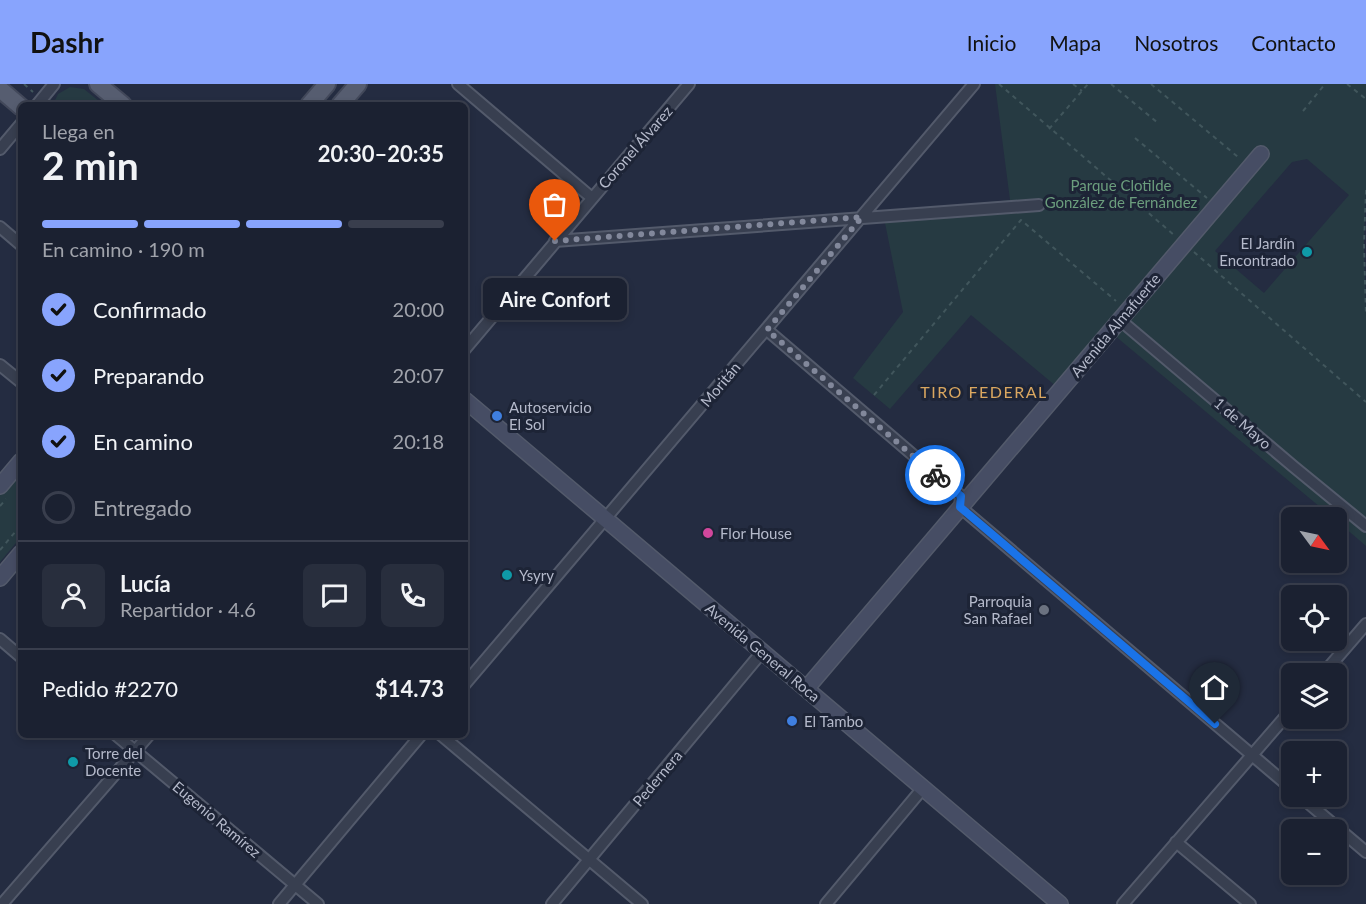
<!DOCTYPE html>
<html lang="es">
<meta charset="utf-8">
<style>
:root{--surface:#1b2131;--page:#282e3d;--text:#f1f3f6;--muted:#a0a3ab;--line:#393e4d;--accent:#88a4fd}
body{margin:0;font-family:Lato,sans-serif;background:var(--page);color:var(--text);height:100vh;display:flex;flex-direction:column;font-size:22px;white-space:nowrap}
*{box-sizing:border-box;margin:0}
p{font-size:20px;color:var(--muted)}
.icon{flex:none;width:33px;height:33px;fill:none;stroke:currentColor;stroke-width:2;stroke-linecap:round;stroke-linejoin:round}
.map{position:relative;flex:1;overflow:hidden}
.panel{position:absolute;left:18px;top:18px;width:450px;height:636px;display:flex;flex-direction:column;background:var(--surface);border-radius:9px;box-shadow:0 3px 9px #0003,0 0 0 2px var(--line)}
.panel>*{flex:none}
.needle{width:39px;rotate:123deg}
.controls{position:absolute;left:1281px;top:423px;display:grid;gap:12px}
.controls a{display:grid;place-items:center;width:66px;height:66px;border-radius:9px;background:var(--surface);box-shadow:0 3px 9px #0003,0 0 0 2px var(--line);font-size:30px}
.pin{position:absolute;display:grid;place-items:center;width:51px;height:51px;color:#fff;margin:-62px -26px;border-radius:50% 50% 50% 0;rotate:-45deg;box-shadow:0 0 6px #0007}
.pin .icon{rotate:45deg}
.courier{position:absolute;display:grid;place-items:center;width:60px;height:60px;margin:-30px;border:4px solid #1a73e8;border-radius:50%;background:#fff;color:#222;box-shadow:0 2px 8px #0007}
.bubble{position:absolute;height:42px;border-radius:9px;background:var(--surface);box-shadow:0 3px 9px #0003,0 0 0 2px var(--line);font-size:20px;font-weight:700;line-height:42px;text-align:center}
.overview em{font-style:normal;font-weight:700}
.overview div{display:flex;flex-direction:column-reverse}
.overview{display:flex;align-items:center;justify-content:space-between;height:102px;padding:0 24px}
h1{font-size:39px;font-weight:700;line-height:45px}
.bar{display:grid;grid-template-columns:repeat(4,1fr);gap:9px 6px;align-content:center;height:72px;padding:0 24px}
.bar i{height:8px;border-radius:4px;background:var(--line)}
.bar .on{background:var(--accent)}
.bar p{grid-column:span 4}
.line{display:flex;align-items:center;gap:15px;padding:0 24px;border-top:2px solid var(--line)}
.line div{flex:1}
.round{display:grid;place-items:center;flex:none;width:63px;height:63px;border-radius:9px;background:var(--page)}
ol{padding:0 24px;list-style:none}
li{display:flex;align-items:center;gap:18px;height:66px}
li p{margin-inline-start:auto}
li .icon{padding:6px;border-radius:50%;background:var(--accent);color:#111;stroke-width:4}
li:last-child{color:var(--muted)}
li i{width:33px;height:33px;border:3px solid var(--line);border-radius:50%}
header{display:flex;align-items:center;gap:36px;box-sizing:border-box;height:84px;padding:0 30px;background:var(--accent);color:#111}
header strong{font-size:28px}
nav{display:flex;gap:33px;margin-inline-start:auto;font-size:21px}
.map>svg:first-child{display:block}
.green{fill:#263a42;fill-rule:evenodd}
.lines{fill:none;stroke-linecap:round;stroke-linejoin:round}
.street-casing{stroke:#535a6b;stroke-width:14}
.secondary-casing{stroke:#535a6b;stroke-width:18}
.primary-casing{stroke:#42485a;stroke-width:20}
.path{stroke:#41565c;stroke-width:2;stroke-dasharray:4.5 4.5;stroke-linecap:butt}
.street{stroke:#383f50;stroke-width:10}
.secondary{stroke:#464d64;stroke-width:15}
.primary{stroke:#565d70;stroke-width:16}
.done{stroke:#82889b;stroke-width:6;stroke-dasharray:0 10.8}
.route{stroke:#1a73e8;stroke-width:8}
.culture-dot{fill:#0f9aa8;stroke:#1d2436;stroke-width:2}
.shop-dot{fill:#3f7fe0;stroke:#1d2436;stroke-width:2}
.hotel-dot{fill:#d1479c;stroke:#1d2436;stroke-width:2}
.worship-dot{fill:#6b7280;stroke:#1d2436;stroke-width:2}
.labels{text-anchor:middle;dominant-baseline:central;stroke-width:6;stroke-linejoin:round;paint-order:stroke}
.street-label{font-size:15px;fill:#b5bacb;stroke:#1d2436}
.park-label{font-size:15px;fill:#6b9d7d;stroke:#1d2436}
.poi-label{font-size:15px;fill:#b5bacb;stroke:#1d2436;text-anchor:start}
.neighbourhood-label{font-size:16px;letter-spacing:1.5px;fill:#daa760;stroke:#1d2436}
</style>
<header>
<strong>Dashr</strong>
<nav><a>Inicio</a><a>Mapa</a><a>Nosotros</a><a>Contacto</a></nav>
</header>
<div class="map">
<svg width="1366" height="820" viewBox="0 0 1366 820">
<rect width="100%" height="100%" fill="#242c41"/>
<path class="green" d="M995,0H1366V106L1364,160L1366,232V462L1337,437L1336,434L1332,433L1108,246L1057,303L971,231L890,325L853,294L903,228L883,129L1010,116ZM1307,75L1349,111L1264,209L1215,167L1292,78Z
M70,3L84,5L104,21H53L58,10Z
M21,381V453L0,478V406Z"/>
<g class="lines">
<defs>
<path id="street" d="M458,0L592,114
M37,21L54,0
M0,65L21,40
M0,143L21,161
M555,157L1039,121
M1120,236L1294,383L1366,442
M767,246L961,412L960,423L1292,705
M465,265L689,0
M0,281L21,298
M0,555L21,573
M1323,590L1366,540
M465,600L974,0
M116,651L318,820
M441,651L642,820
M1300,712L1366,768
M1176,758L1250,820
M2,820L149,651
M279,820L421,651
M552,820L762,568
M826,820L923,704
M1123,820L1292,625"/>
<path id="secondary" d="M465,316L1060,820
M0,402L21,377
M0,494L21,469
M806,605L1261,70"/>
<path id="primary" d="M98,0L123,21
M0,5L21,23
M309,21L327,0
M340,21L358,0"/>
</defs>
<use href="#street" class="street-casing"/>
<use href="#secondary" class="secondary-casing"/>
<use href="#primary" class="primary-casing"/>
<path class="path" d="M24,0L33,8
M999,0L1174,151
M1073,0L1082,7
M1111,0L1158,39
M1151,0L1238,73
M1347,0L1366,15
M1303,27L1325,0
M1049,45L1088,0
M1135,54L1207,114
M1366,106L1364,160L1366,232
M1194,168L1366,318
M874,311L1021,136L1116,217
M0,422L6,415
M0,466L21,441"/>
<use href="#street" class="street"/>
<use href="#secondary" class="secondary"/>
<use href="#primary" class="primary"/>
</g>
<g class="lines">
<path class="done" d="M555,157L862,133L767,246L935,391"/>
<path class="route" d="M935,391L961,412L960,423L1215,640"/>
</g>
<g class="culture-dot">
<circle cx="1307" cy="168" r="6"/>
<circle cx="507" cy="491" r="6"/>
<circle cx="73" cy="678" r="6"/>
</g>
<g class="shop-dot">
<circle cx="497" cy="332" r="6"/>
<circle cx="792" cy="637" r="6"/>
</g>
<circle class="hotel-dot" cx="708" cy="449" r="6"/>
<circle class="worship-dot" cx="1044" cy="526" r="6"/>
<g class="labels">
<g class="street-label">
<text transform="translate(635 63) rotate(-49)">Coronel Álvarez</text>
<text transform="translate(1115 241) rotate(-50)">Avenida Almafuerte</text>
<text transform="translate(720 300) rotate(-50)">Moritán</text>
<text transform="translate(1243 339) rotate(41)">1 de Mayo</text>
<text transform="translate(763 568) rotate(40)">Avenida General Roca</text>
<text transform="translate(657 694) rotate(-50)">Pedernera</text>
<text transform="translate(217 735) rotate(40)">Eugenio Ramírez</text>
</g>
<g class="park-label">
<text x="1121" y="101">Parque Clotilde<tspan x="1121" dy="17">González de Fernández</tspan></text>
</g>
<g class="poi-label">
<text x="1295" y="159" text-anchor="end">El Jardín<tspan x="1295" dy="17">Encontrado</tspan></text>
<text x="509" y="323">Autoservicio<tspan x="509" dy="17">El Sol</tspan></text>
<text x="720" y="449">Flor House</text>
<text x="519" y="491">Ysyry</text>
<text x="1032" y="517" text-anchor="end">Parroquia<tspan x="1032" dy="17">San Rafael</tspan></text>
<text x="804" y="637">El Tambo</text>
<text x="85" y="669">Torre del<tspan x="85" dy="17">Docente</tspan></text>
</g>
<g class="neighbourhood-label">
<text x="984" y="307">TIRO FEDERAL</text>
</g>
</g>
</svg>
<div class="controls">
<a><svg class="needle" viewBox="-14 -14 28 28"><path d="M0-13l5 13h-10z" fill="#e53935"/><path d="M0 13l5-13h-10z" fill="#a0a3ab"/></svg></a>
<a><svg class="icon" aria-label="locate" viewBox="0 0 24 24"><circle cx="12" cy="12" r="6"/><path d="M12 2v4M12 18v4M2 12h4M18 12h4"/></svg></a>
<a><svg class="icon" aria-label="layers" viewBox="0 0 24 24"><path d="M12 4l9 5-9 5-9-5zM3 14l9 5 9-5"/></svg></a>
<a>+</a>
<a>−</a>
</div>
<div class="pin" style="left:555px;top:157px;background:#ea580c"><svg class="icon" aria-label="bag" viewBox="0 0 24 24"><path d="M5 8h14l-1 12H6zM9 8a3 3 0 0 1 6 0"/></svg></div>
<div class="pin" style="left:1215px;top:640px;background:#1f2937"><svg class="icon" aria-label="home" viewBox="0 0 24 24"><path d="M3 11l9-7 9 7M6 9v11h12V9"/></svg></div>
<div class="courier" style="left:935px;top:391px"><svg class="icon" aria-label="bike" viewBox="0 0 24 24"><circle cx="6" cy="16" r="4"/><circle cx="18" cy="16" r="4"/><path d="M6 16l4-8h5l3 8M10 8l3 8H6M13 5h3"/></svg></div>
<div class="bubble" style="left:483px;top:194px;width:144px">Aire Confort</div>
<section class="panel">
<div class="overview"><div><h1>2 min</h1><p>Llega en</p></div><em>20:30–20:35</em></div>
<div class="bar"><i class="on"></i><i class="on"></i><i class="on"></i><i></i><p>En camino · 190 m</p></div>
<ol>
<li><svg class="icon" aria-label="check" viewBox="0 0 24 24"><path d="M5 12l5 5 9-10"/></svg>Confirmado<p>20:00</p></li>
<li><svg class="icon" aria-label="check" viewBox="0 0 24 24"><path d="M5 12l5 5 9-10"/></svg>Preparando<p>20:07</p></li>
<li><svg class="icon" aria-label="check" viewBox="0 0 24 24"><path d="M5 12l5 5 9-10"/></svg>En camino<p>20:18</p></li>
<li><i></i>Entregado</li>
</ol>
<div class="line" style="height:108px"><a class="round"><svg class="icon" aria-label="person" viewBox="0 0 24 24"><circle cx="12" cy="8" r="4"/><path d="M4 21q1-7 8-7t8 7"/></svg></a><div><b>Lucía</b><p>Repartidor · 4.6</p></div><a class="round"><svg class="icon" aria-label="chat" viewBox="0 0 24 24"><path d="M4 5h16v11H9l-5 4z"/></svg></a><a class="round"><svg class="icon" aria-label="phone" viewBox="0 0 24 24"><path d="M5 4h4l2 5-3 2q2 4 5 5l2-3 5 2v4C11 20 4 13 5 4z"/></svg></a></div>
<div class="line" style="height:78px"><div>Pedido #2270</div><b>$14.73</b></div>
</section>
</div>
